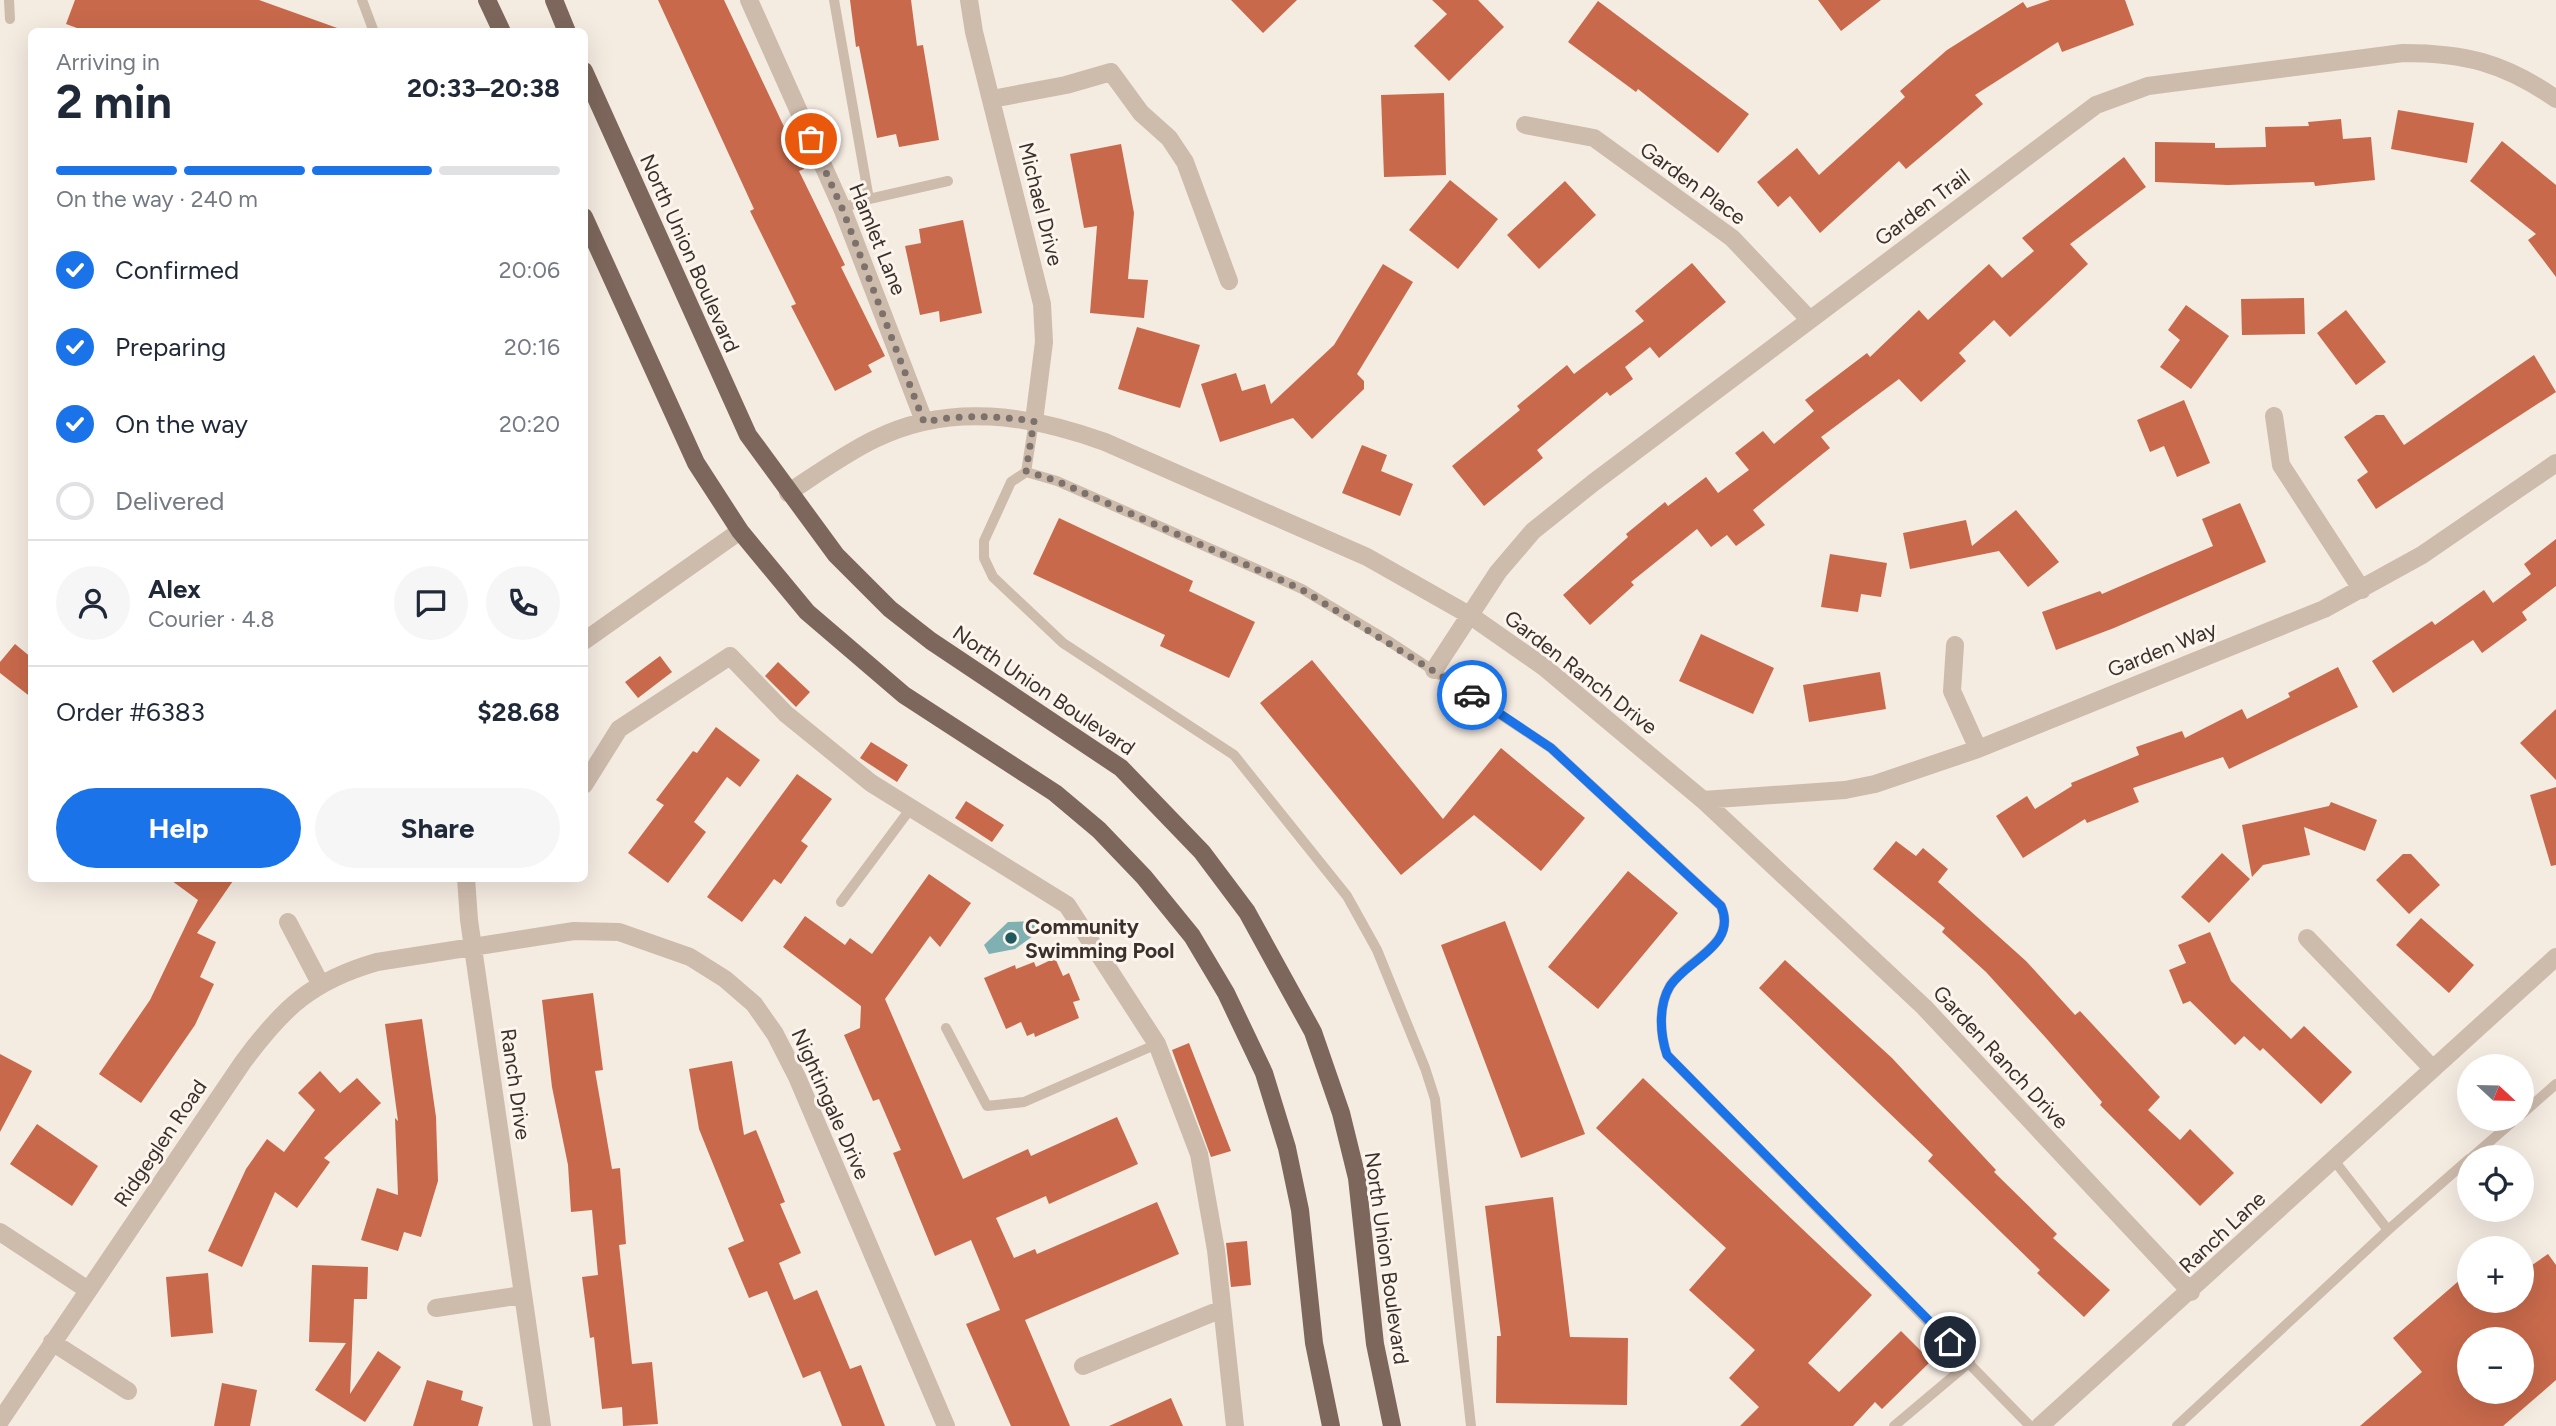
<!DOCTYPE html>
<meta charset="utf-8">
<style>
:root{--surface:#fff;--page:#f6f6f7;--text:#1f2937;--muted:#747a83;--line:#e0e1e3;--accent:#1a73e8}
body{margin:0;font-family:Figtree,sans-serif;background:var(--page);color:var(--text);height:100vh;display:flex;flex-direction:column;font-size:26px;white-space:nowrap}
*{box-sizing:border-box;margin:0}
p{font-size:23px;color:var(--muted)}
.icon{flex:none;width:38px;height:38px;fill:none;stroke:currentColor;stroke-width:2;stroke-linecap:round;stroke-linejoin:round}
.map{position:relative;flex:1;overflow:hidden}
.drawer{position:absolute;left:28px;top:28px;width:560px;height:854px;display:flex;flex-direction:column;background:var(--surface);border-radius:10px;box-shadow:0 7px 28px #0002}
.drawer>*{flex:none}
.needle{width:46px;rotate:112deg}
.buttons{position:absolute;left:2457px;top:1054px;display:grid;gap:14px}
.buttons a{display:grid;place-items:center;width:77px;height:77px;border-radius:50%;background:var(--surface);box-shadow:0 7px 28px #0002;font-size:35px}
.pin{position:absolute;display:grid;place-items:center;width:60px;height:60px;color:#fff;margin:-30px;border:4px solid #fff;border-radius:50%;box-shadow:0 2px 7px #0007}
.courier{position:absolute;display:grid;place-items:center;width:70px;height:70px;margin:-35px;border:5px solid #1a73e8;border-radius:50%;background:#fff;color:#222;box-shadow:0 2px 9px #0007}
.headline em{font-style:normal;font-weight:700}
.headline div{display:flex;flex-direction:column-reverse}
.headline{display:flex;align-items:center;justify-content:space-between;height:119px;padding:0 28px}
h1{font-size:46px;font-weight:700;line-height:52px}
.bar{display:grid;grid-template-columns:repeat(4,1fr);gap:10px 7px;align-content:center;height:84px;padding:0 28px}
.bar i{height:9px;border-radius:5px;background:var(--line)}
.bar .on{background:var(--accent)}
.bar p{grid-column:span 4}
.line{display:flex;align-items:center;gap:18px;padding:0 28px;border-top:2px solid var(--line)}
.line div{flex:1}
.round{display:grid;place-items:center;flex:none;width:74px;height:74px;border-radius:37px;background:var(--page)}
ol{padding:0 28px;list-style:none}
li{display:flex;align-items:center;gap:21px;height:77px}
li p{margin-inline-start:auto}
li .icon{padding:7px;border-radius:50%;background:var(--accent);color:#fff;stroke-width:4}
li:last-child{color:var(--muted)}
li i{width:38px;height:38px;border:4px solid var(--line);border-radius:50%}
.action{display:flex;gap:14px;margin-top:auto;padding:14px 28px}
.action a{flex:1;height:80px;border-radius:42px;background:var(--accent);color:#fff;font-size:28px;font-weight:700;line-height:80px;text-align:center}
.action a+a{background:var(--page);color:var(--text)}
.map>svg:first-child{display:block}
.water{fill:#7fb0b2}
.building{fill:#c8694b;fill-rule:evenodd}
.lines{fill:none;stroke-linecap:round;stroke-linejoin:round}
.lane{stroke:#cdbbac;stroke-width:10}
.street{stroke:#cdbbac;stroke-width:18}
.primary{stroke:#7d675c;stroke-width:18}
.done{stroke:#7c716b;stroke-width:7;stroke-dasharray:0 12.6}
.route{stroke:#1a73e8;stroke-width:9}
.poi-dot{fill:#1f5a5e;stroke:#fbf5ee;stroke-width:2.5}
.labels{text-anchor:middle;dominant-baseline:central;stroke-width:6;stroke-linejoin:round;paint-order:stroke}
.street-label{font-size:21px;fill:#3b302b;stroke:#fbf5ee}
.poi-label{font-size:21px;font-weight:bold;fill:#3b302b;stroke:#fbf5ee;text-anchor:start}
</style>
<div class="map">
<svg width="2556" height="1426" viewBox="0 0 2556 1426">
<rect width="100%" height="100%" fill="#f4ebe1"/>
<path class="water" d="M1037,921L1040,931L1015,949L989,954L984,945L1008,922Z"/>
<path class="building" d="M75,0H259L340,29V32H88L66,24Z
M658,0H724L804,169L799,171L845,265L841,267L885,356L868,365L872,372L835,391L791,306L796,304L750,211L754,209Z
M850,0H911L917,46L923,45L939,140L899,147L896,134L877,138L859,46L856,47Z
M1231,0H1297L1263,33Z
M1432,0H1478L1504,27L1449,81L1414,46L1447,14Z
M1818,0H1881L1841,31Z
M2050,0H2125L2134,25L2062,52L2058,42L1975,95L1983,104L1906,169L1899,161L1820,233L1790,196L1778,207L1757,182L1797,148L1819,175L1905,97L1900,91L1947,50L2023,2L2027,8Z
M1598,1L1749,114L1718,153L1638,89L1636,92L1568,42Z
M1444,93L1446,175L1384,177L1381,95Z
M2398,110L2474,123L2467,163L2391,149Z
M2341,119L2343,139L2371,137L2375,180L2315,186L2314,182L2228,185L2155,182V142L2215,143V148L2266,147L2265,127L2309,126L2308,122Z
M2502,141L2556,185V277L2528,240L2536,234L2470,181Z
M1121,144L1134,213L1128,279L1148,280L1144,318L1090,313L1097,226L1084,228L1070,154Z
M2124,157L2146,187L2070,244L2088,264L2010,337L1994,320L1959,353L1966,361L1921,402L1899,379L1821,437L1830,448L1753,510L1765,525L1736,546L1727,535L1711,547L1697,529L1631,582L1634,585L1590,625L1563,595L1628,537L1626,534L1665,502L1668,506L1706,477L1718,493L1749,470L1735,453L1763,431L1774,444L1814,411L1805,400L1867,353L1870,357L1919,310L1928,320L1989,264L2002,278L2034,251L2022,238Z
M1450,180L1498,219L1458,269L1409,230Z
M1565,181L1596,215L1539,269L1507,235Z
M963,220L982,313L940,322L939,311L920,315L905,246L921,243L919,229Z
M1692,263L1726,302L1659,358L1650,347L1625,367L1633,379L1610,396L1607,392L1537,450L1543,458L1484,506L1452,466L1520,410L1517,406L1567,365L1574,374L1644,321L1635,311Z
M1383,264L1413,282L1357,374L1364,381V389L1312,439L1293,418L1220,442L1201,384L1236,373L1242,391L1265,384L1271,404L1334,345Z
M2304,298L2305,334L2242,335L2241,299Z
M2186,305L2229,336L2191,389L2160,367L2180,340L2168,330Z
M2346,310L2386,362L2356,385L2317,333Z
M1137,327L1200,345L1180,408L1118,389Z
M2534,355L2556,392L2376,509L2357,480L2368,472L2344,437L2376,415H2384L2404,445Z
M2184,400L2210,463L2177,477L2164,446L2150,452L2137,420Z
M1362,445L1387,455L1381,471L1413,484L1400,516L1342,493Z
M2240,503L2266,562L2114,628L2056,650L2042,612L2100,591L2102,594L2213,546L2202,519Z
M2016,510L2059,562L2028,587L1999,551L1910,569L1903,533L1966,520L1972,546Z
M1059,518L1193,581L1189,591L1255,622L1229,678L1160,646L1165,635L1033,574Z
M2556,539V586L2522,612L2527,620L2482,653L2473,640L2393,693L2372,661L2432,621L2435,625L2484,590L2493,603L2531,574L2524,564Z
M1830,554L1887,563L1881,597L1861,594L1858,612L1821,607Z
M1701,634L1774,668L1753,714L1679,681Z
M15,644L32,658V698L0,673V662Z
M660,656L672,672L638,698L625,682Z
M1312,660L1443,819L1501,748L1585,818L1541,871L1474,815L1401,875L1260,703Z
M778,662L810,692L796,707L765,676Z
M2338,667L2358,707L2229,769L2223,757L2133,788L2139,802L2087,823L2085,819L2023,858L1996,816L2027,796L2035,809L2072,786L2071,783L2139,755L2136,747L2182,731L2185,738L2242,709L2247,719L2290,697L2288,693Z
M1880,672L1886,709L1809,722L1803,685Z
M2556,709V780L2520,743Z
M716,727L760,760L740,787L727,777L694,822L706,832L668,883L628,853L664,805L656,800L693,751L697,753Z
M871,742L908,765L897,782L860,758Z
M797,774L832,799L801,841L808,846L781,884L774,879L742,922L707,897Z
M2556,787V865L2551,866L2530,795Z
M966,801L1004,825L992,842L955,818Z
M2331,802L2377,820L2365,851L2304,827L2310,855L2263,865L2252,877L2242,825L2329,806Z
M1896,841L1916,856L1923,848L1948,869L1938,882L2026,961L2075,1015L2080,1011L2160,1097L2148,1110L2180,1140L2190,1129L2234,1173L2200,1206L2100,1105L2102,1102L2046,1038L1986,972L1942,932L1945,928L1873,869Z
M2222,853L2250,879L2209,923L2181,897Z
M2403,854H2411L2440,885L2409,914L2376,880Z
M1628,871L1678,913L1598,1009L1548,967Z
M929,874L971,903L940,947L930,936L885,999L963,1179L1028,1149L1031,1156L1117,1117L1138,1164L1049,1204L1046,1196L996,1218L1014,1258L1035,1249L1037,1254L1157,1202L1179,1254L1025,1320L1070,1426H1011L966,1324L1000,1310L971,1240L935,1256L893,1153L901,1150L879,1099L873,1101L844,1035L860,1028L861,1006L783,947L805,916L845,945L850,938L872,954Z
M168,878H235L197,933L216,942L200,977L214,984L195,1025L141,1103L99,1074L150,1000L198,900Z
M2421,918L2474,965L2449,993L2396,945Z
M1505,921L1585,1134L1521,1158L1441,945Z
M2210,932L2231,981L2291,1039L2304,1026L2352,1072L2321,1104L2263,1048L2260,1051L2244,1036L2235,1045L2190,1001L2183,1004L2169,970L2186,963L2178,945Z
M1055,958L1063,976L1069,973L1080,1000L1073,1002L1079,1018L1035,1037L1034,1033L1027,1036L1021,1022L1006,1029L984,978L1015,965L1016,969L1034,962L1036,967Z
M1785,960L1892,1058L1996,1170L1994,1172L2057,1234L2053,1238L2110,1290L2084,1317L2037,1273L2040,1270L1928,1161L1933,1155L1759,988Z
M593,993L603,1070L595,1071L612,1169L620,1168L626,1244L619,1245L632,1364L652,1362L658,1424L623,1426L622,1407L602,1409L594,1337L590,1338L582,1277L598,1275L592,1210L571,1212L568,1165L552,1087L542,1000Z
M422,1019L436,1117L438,1181L421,1237L404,1232L398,1251L361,1240L377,1188L398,1195L395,1118L398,1121L385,1024Z
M1189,1043L1231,1151L1211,1157L1172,1050Z
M0,1054L32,1071L0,1132Z
M732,1061L744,1135L756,1130L785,1202L780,1204L801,1253L779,1263L794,1300L817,1290L850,1369L861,1365L885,1426H842L820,1371L803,1378L767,1291L749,1298L728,1248L744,1241L699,1129L689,1069Z
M320,1071L340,1093L357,1078L381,1103L324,1158L330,1162L297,1208L275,1192L242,1267L208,1251L246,1169L267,1139L284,1152L315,1110L298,1093Z
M1643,1078L1872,1295L1808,1363L1839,1392L1901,1331L1931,1361L1882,1409L1875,1402L1853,1426H1740L1759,1407L1729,1378L1755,1350L1689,1290L1726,1248L1596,1128Z
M37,1124L98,1166L72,1206L10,1164Z
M1553,1197L1570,1337L1628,1338L1627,1405L1496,1403L1497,1336H1501L1485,1206Z
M1247,1241L1251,1285L1231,1287L1226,1243Z
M2548,1254L2556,1265V1380L2503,1426H2360L2422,1372L2393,1338L2469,1272V1300H2522V1272ZM2469,1339H2522V1391H2469Z
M312,1265L368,1267L367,1299H354L350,1394L378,1351L401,1367L365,1422L315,1390L346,1343L309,1342Z
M208,1273L213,1333L171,1337L166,1277Z
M427,1380L463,1391L461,1400L483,1407L478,1426H413Z
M222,1383L257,1390L250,1426H214Z
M1171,1398L1183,1426H1109Z"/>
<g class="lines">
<path class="lane" d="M9,0L10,19
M362,0L374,32
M834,0L869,199L948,181
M842,208L869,199
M1034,421L1026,472L1011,482L984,541V558L993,577L1063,643L1234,755L1347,896L1377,950L1425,1068L1435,1099L1471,1426
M1026,472L1057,481L1302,589L1387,640L1551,748L1721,906C1738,945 1687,959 1670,986C1658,1006 1660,1034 1667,1055L2030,1426
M841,902L911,808
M946,1028L987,1106L1024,1102L1157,1044
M2522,1114L2556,1084
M2472,1157L2517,1118
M2333,1159L2388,1230
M1894,1426L1970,1362
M2177,1426L2388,1230L2469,1159"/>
<path class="street" d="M749,0L842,208L924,421
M969,0L974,32L1042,304L1044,342L1034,421
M992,99L1066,85L1111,72L1141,113L1169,138L1185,162L1229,281
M1525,125L1594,138L1732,238L1810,320
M2274,416L2281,465L2362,590
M788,493C817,474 844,454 875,439C950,402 1030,415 1105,442L1367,557L1471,616L1544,667L1703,800L1924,1007L2191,1292
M584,641L740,531
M1955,645L1952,691L1978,749
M1434,670L1498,572L1533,531L1593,483L2096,105L2148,86L2403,53C2465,53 2505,63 2556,99
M584,785L619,729L730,656L786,714L871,783L1067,905L1157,1044L1199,1154L1216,1250L1235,1426
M1703,800L1845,790L1875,784L1978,749L2324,609L2422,555L2556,463
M466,878L469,920L542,1426
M288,922L320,983
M2307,938L2432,1068
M0,1232L88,1290
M436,1308L522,1295
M52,1342L128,1391
M1083,1366L1222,1309
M0,1421L243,1062C283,1008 311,981 377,962L574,931L619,932L690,957L725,979L754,1004L775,1034L797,1077L946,1426
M2040,1426L2556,957"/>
<path class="primary" d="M487,0L502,32
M554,0L567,32
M584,71L748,435L836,555L890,609L931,641L1121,768L1202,852L1247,912L1313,1032L1341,1113L1357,1178L1375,1344L1392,1426
M584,217L696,463L740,531L807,612L904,695L1055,793L1099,830L1144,877L1192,936L1226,993L1264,1073L1287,1148L1300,1210L1314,1343L1331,1426"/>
</g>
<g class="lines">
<path class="done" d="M811,139L842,208L924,422C963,414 996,416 1034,421L1026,471L1057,481L1301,589L1472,695"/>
<path class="route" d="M1472,695L1551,748L1721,906C1738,945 1688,959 1670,986C1658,1006 1660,1034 1667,1055L1950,1342"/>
</g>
<circle class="poi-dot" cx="1011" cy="938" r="7"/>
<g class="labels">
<g class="street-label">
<text transform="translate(1693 183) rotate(36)">Garden Place</text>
<text transform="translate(1041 204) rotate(76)">Michael Drive</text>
<text transform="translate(1922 207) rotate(-37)">Garden Trail</text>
<text transform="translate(878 239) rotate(68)">Hamlet Lane</text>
<text transform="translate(690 253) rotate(66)">North Union Boulevard</text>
<text transform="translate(2162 649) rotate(-22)">Garden Way</text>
<text transform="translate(1581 672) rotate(38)">Garden Ranch Drive</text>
<text transform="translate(1044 690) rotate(34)">North Union Boulevard</text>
<text transform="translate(2001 1057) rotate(47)">Garden Ranch Drive</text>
<text transform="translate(516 1084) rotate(82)">Ranch Drive</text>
<text transform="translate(831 1104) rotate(66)">Nightingale Drive</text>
<text transform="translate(160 1143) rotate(-56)">Ridgeglen Road</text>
<text transform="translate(2222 1232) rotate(-43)">Ranch Lane</text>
<text transform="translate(1387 1258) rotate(82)">North Union Boulevard</text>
</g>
<g class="poi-label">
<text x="1025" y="926">Community<tspan x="1025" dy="24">Swimming Pool</tspan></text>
</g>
</g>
</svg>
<div class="buttons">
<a><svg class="needle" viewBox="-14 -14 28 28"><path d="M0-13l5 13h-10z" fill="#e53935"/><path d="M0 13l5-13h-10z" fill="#747a83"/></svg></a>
<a><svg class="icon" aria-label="locate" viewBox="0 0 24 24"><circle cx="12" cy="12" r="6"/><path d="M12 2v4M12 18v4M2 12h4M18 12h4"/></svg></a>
<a>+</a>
<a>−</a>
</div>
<div class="pin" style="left:811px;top:139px;background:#ea580c"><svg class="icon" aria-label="bag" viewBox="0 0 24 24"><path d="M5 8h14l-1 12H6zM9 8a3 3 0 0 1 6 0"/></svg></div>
<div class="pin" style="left:1950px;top:1342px;background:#1f2937"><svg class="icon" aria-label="home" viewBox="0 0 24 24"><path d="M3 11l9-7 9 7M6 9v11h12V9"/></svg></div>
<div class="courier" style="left:1472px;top:695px"><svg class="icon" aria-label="car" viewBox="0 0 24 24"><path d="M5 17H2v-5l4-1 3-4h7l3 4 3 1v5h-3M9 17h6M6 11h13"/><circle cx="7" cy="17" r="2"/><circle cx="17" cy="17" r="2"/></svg></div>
<section class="drawer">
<div class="headline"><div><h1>2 min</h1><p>Arriving in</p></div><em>20:33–20:38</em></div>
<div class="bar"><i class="on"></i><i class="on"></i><i class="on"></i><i></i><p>On the way · 240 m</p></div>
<ol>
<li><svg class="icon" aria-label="check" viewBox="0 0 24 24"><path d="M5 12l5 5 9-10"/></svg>Confirmed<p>20:06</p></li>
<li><svg class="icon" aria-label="check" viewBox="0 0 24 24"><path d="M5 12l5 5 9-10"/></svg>Preparing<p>20:16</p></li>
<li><svg class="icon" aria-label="check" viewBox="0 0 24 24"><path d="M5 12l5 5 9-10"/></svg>On the way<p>20:20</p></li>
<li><i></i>Delivered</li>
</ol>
<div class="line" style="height:126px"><a class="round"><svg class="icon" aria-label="person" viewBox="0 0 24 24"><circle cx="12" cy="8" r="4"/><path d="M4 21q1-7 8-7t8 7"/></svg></a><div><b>Alex</b><p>Courier · 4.8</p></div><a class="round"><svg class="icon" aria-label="chat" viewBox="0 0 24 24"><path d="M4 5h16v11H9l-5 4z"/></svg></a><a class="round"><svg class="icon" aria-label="phone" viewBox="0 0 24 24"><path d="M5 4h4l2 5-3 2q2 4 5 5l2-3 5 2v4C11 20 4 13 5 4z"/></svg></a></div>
<div class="line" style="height:91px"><div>Order #6383</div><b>$28.68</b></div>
<div class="action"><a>Help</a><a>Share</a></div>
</section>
</div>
